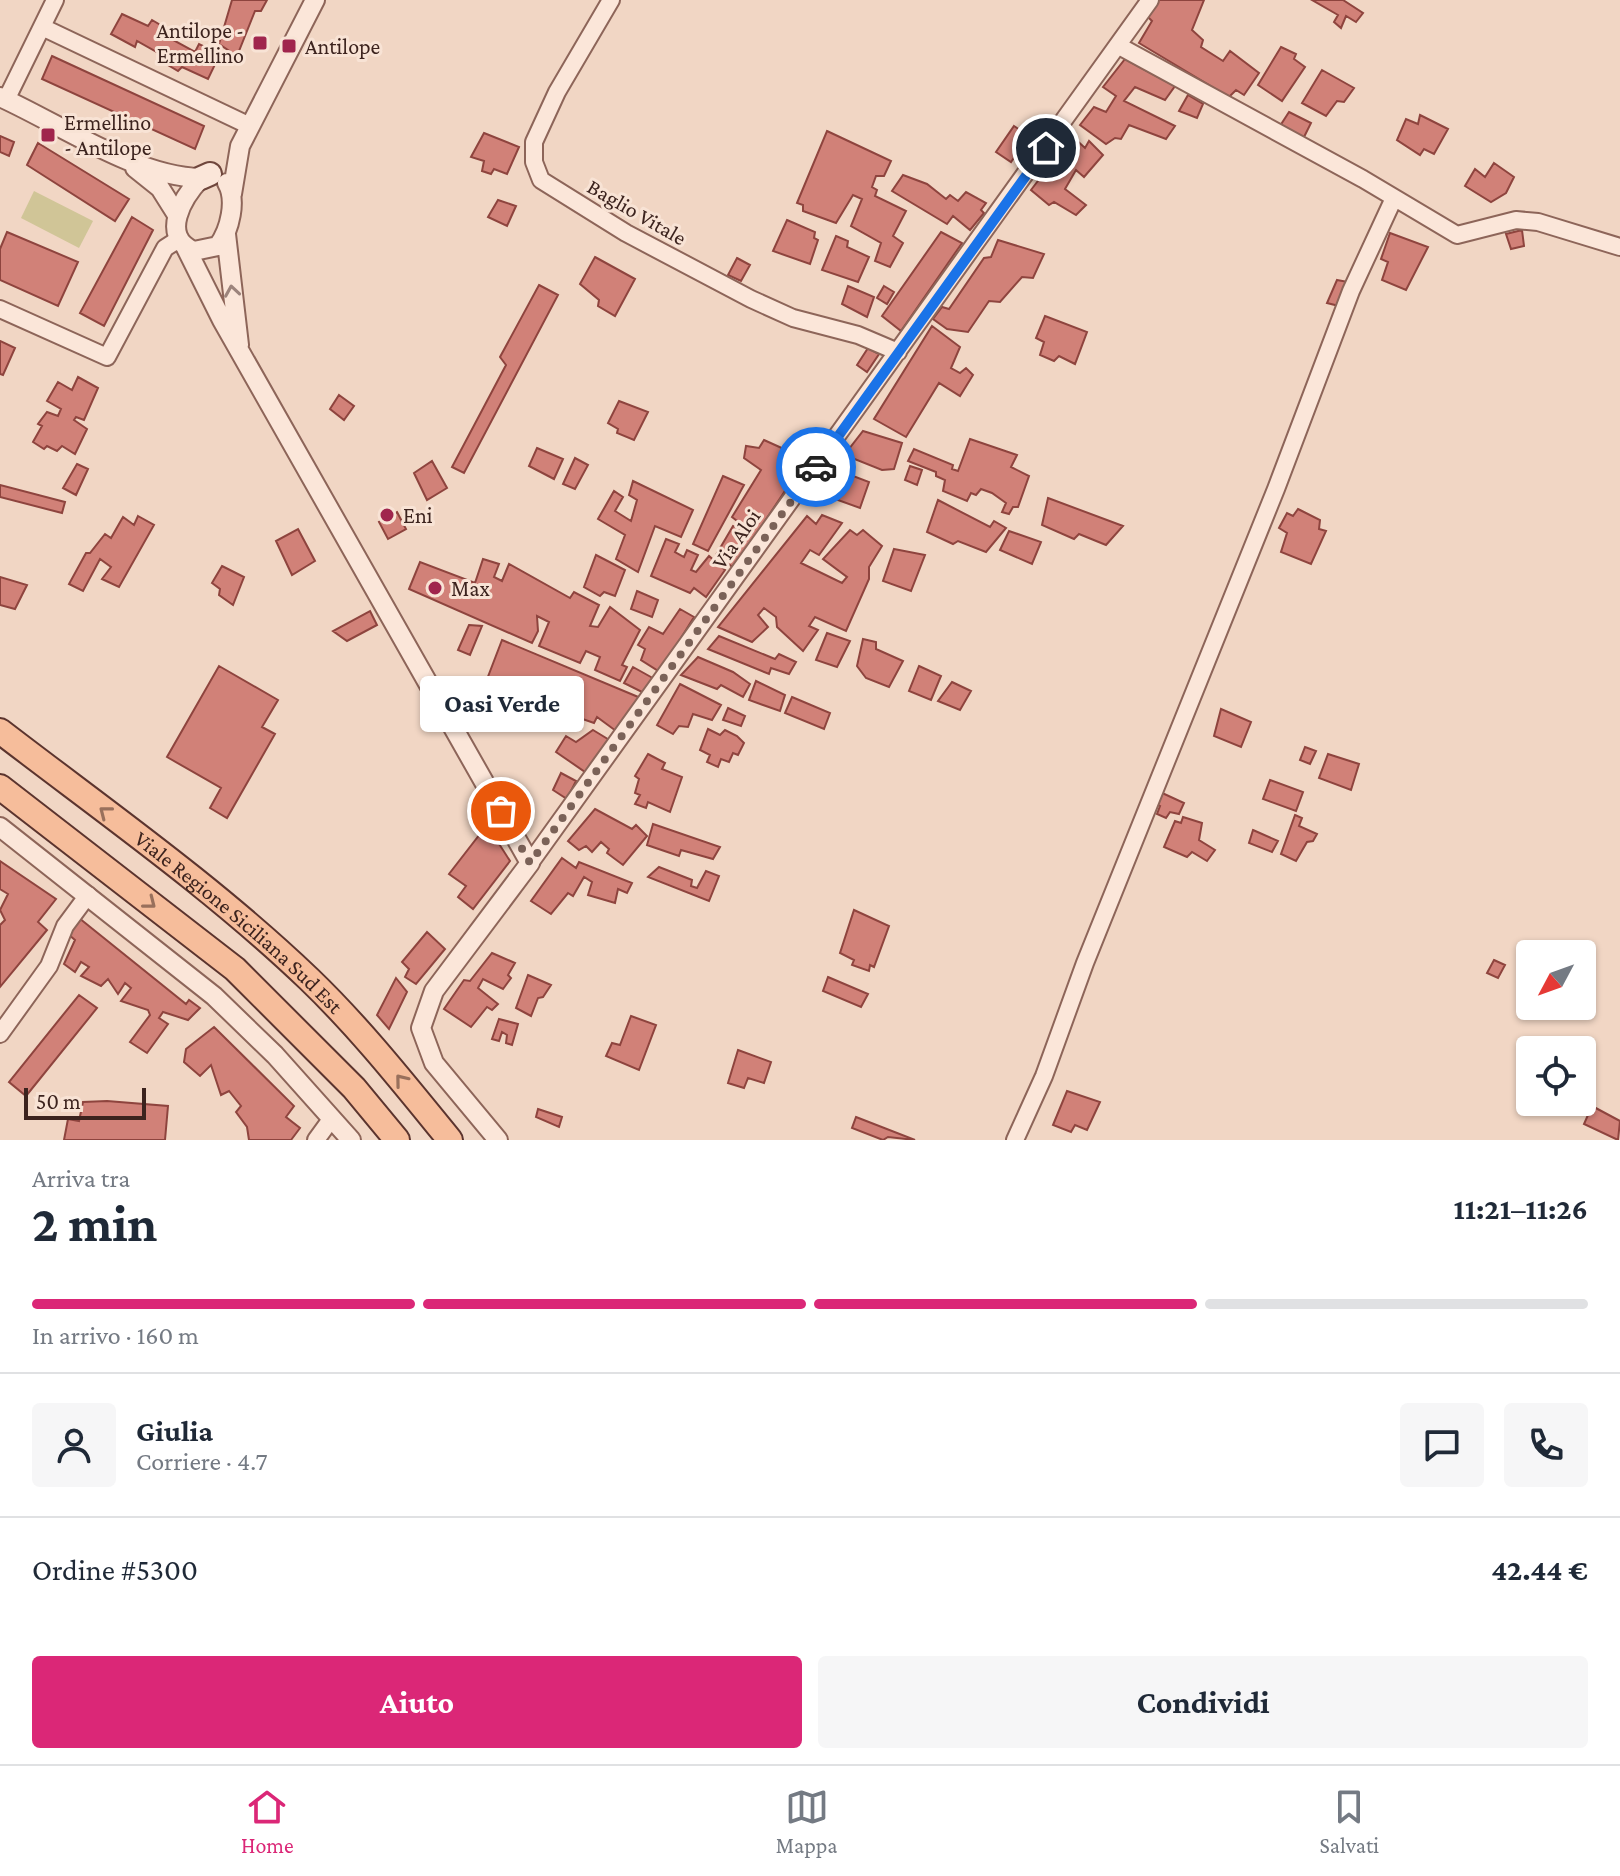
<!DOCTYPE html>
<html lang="it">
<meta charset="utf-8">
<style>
:root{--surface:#fff;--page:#f6f6f7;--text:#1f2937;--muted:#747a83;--line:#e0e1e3;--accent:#db2777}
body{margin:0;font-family:"Crimson Pro",serif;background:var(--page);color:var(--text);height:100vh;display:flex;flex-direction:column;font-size:30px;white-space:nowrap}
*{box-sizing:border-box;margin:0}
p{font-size:26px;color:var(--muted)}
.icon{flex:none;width:44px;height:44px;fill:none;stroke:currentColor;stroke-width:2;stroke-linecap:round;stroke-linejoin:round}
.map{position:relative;height:1140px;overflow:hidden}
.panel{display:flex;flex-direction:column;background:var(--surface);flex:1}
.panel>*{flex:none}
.needle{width:52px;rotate:229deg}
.controls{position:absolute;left:1516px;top:940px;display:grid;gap:16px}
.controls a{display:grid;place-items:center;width:80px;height:80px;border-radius:8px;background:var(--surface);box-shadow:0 2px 6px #0004;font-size:40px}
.scale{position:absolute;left:24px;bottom:20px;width:122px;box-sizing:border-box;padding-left:8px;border:4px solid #3c231e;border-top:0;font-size:22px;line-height:28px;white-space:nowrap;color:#3c231e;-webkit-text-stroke:6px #f8e3d5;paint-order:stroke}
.pin{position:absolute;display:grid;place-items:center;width:68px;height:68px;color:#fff;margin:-34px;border:4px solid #fff;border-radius:50%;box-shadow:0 2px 8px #0007}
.courier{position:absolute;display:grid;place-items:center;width:80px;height:80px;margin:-40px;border:6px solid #1a73e8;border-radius:50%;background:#fff;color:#222;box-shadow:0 2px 10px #0007}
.bubble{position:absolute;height:56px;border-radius:8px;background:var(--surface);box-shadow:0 2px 6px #0004;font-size:26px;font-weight:700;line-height:56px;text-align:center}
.head em{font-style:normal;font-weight:700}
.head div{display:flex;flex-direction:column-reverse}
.head{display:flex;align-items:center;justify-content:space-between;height:136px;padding:0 32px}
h1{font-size:52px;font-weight:700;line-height:60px}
.bar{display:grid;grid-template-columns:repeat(4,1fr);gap:12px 8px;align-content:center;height:96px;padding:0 32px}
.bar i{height:10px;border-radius:6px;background:var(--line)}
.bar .selected{background:var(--accent)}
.bar p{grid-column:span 4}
.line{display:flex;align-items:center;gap:20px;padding:0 32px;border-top:2px solid var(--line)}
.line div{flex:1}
.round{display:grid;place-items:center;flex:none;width:84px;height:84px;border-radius:8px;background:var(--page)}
.button{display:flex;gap:16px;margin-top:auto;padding:16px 32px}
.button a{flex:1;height:92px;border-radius:8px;background:var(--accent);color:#fff;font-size:32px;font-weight:700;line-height:92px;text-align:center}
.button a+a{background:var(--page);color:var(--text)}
.tabs{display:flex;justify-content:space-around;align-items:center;height:112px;border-top:2px solid var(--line);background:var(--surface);font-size:22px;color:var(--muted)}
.tabs a{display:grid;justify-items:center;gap:4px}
.tabs .selected{color:var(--accent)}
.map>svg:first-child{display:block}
.green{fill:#d0c597}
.building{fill:#d18178;stroke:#8e443e;stroke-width:2}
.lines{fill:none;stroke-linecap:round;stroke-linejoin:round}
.minor-casing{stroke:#8d6559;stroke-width:20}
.tertiary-casing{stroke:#8d6559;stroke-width:22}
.secondary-casing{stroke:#6f463c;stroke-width:26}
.primary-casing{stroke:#5b342e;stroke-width:28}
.minor{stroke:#fbe6d9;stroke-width:16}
.tertiary{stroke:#fbe6d9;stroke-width:18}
.secondary{stroke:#fbe6d9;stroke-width:22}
.primary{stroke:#f6bd9b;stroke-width:24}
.oneway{stroke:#9c847c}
.oneway2{stroke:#99705c}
.done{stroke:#7b6258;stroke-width:8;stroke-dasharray:0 14.4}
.route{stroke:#1a73e8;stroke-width:10}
.poi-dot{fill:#a0254d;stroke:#f8e3d5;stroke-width:3}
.labels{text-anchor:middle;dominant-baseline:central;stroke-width:6;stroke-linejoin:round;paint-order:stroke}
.poi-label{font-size:22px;fill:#3c231e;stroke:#f8e3d5;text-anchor:start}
.street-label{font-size:22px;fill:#3c231e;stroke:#f8e3d5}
</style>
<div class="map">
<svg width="1620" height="1140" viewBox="0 0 1620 1140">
<rect width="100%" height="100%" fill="#f1d6c4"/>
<path class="green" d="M34,191L93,221L79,248L21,218Z"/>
<path class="building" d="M232,0H267L261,11H255L237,56L219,44Z
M1157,0H1204L1192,30L1203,40L1201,47L1223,61L1230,51L1259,73L1244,95L1236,90L1229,97L1139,43L1152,21L1147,16Z
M1312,0H1343L1363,13L1356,22L1346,16L1341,28L1334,22L1338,15Z
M122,14L148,26L152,20L174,33L173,40L195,52L199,44L220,54L208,79L182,67L178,71L158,59L160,54L137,41L135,47L111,34Z
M1281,47L1296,54L1294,59L1305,67L1282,101L1258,85Z
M52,56L204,126L195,149L42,79Z
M1125,59L1175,86L1165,100L1135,87L1124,101L1175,126L1166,139L1129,125L1121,139L1115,138L1106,144L1080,125L1094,107L1106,112L1116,96L1103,87Z
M1322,70L1354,88L1344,102L1337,101L1326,116L1302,103Z
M1188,95L1203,104L1197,118L1179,111Z
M1289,112L1311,123L1303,139L1280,126Z
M1420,115L1448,129L1434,154L1424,149L1420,155L1397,140L1406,119L1418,124Z
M1045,120L1051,125L1038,143L1031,139Z
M1014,126L1029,136L1011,162L996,152Z
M827,131L891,161L884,176H876L872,187L877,190L875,196L906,211L893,236L903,243L890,267L875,261L881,243L851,226L862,199L853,195L836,223L803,211V205L797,203Z
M484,133L519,147L507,174L494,169L491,174L482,171L484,161L471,157Z
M0,136L14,142L9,156L0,152Z
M1072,136L1085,148L1089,141L1103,155L1084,177L1076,170L1065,189L1086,205L1076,215L1054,202L1049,205L1031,190Z
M38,143L129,199L115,221L27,165Z
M1494,163L1514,177L1506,193L1491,202L1465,186L1475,169L1485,177Z
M903,175L927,184L946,199L950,195L958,201L966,192L986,203L981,210L984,213L970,230L953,216L947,224L892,191Z
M498,200L516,206L507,226L488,217Z
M132,217L153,230L104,326L80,313Z
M787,220L815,232L814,238L818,240L810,264L773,251Z
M1522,230L1524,246L1511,249L1506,234Z
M7,232L78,262L58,306L0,280V249Z
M941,232L962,243L901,331L882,316Z
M1390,233L1428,247L1406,290L1382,280L1388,262L1381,259Z
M836,236L848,241L847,247L869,257L858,282L822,270Z
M998,240L1044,254L1033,278L1022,277L1000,302L989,301L968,332L947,329L933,319L942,307L949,309L984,258L991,257Z
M595,257L635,279L615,316L598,306L599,300L580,284Z
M737,258L750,265L741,281L728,275Z
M1337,280L1348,282L1339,306L1327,303Z
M539,285L558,295L464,473L452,467L506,365L500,357Z
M848,286L874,297L867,317L842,304Z
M884,286L894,292L887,304L877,298Z
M1045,316L1087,332L1075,364L1059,356L1054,361L1040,355L1044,342L1036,338Z
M932,326L960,347L951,368L960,373L966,368L973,375L960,396L939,383L906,437L874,419Z
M0,341L15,348L3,375L0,374Z
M868,348L879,354L867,372L857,365Z
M78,377L98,388L84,420L76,417L74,420L87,429L75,454L62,446L57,451L47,446L44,449L33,442L42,426L38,424L47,412L58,416L61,409L47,401L58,382L72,390Z
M339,395L354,406L344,420L330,409Z
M619,401L648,412L634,440L617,433L618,429L608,423Z
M863,431L902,443L894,469L882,470L852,458L849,449Z
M970,439L1017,455L1011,467L1029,476L1018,507H1013L1009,514L1002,512L1006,503L992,493L981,489L976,495L971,493L967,501L943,491L945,480L936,476V472L908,461L914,449L953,465L952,469L958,471Z
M764,440L806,459L734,568L716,555L733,526L739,529L741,524L732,517L761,470L744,458L746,446L759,448Z
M537,448L563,459L554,479L529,466Z
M575,458L588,465L575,489L563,484Z
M432,461L447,488L427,500L414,473Z
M77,464L88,469L76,495L63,488Z
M910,466L922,470L917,485L905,480Z
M840,471L869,482L860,508L824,495Z
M723,476L744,485L708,551L693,544Z
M633,481L693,510L681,537L655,526L638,572L616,559L625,535L598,519L614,491L623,497L615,511L631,521L637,500L629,495Z
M0,485L65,502L62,513L0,497Z
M1048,498L1123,526L1106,545L1079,534L1074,539L1042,525Z
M938,500L990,527L994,521L1006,528L986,552L958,541L953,544L927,532Z
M1298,509L1320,520L1319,529L1326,531L1311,564L1281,552L1287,533L1279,528L1287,513L1293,516Z
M397,512L406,529L388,539L379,522Z
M822,515L842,523L819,555L810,550L801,563L842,583L847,577L823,559L850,530L857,535L863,530L882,546L869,567V579L846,631L815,617L809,626L818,630L803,651L777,627L776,617L764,608L758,615L768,627L752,642L718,627L807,516L816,524Z
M138,516L154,525L119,587L102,579L111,567L100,559L83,591L69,584L86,553H90L105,534L111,538L123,517L134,525Z
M298,529L315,561L292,575L276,541Z
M1009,531L1041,542L1032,564L1000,550Z
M666,539L679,544L675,552L684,557L687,550L698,555L691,570L696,572L709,556L725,570L706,597L694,588L690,593L651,576Z
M894,549L925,555L911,591L883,581Z
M596,555L625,570L615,596L604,592L600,596L584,587Z
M483,559L499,564L494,577L502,581L509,564L570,598L574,592L599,605L590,626L598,627L610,607L640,630L622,665L627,667L620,681L595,670L600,657L586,651L580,663L539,646L549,622L537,616L538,631L532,643L409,589L420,562L475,583Z
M222,566L244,577L233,605L219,595L220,589L212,583Z
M0,577L27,585L15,609L0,605Z
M637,591L658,600L652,617L631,609Z
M680,609L694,617L660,672L641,660L645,649L638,645L649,627L663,634Z
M370,611L377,625L347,641L333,631Z
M469,625L482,626L470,655L458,650Z
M827,633L850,641L837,667L816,660Z
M719,636L775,659L779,654L796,662L789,674L771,668L769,674L708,649Z
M863,639L876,642V649L903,661L889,687L866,678L857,666Z
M502,640L643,699L616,731L597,717L594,723L574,716L569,727L557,723L565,713L506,686L494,714L469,697L472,688L484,687Z
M698,657L733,672L750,684L743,697L721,685L717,689L681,675Z
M219,666L278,700L262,727L275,734L227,818L210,808L221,788L167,757Z
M919,666L941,676L931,700L909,691Z
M633,667L658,681L648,695L624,683Z
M756,681L785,695L780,711L749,700Z
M952,682L971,691L960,710L938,701Z
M680,684L721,705L712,720L693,714L688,727L679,726L673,734L657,725Z
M792,697L830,713L824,729L785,713Z
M728,708L745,716L741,726L723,720Z
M1221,709L1251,722L1241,747L1214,736Z
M708,729L720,735L725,730L737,736L744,743L738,755L733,753L729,762L721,759L718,767L707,762L710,755L700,750Z
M593,730L611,741L588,774L556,752L566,736L576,742Z
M1305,747L1316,751L1310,764L1300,760Z
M648,754L665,763L662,769L682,777L670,812L648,802L646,808L635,804L640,795L635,793L639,779L635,776Z
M1328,754L1359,764L1351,790L1319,778Z
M561,773L576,781L567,799L553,790Z
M1270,780L1303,792L1296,811L1263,799Z
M1160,792L1184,803L1179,814L1170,812L1166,818L1157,814L1160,806L1155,804Z
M595,809L632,829L636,825L647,836L623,865L607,853L609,849L601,842L592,852L586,846L579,850L568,841Z
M1295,815L1302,818L1299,826L1317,834L1313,841L1307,842L1296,861L1281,854Z
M1183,817L1202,823L1199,840L1215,850L1207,861L1192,852L1187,857L1164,847L1175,821L1181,823Z
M653,824L720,847L713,859L681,850L679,856L647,845Z
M487,825L510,861L473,909L458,897L466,886L449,874Z
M1253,830L1278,841L1272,852L1249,843Z
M562,858L576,868L579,862L632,883L627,893L618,889L615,903L588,895L592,882L584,877L573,896L568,893L551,914L531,901Z
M0,861L56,899L38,922L47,930L0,987V925L5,920L0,910L8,894L0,889Z
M659,867L692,880L691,886L697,888L706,871L719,876L709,901L648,877Z
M854,910L889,926L874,967L870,965L869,971L852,965L854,960L840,953Z
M79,918L186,1004L189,1000L200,1008L188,1020L163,1012L159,1018L168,1024L147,1053L130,1042L150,1015L148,1010L121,1001L131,988L125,983L118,994L108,979L101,986L81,976L89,967L81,962L75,972L64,964L75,940L68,934Z
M427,932L445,949L416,984L405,977L409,969L402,962Z
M492,953L515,963L508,975L511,978L503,989L483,979L478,988L498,1004L492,1010L487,1007L471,1027L444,1009L464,980L470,981Z
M1494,960L1505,965L1498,978L1487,973Z
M528,975L551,985L543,997L538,998L531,1016L516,1008Z
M828,977L868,994L861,1007L823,991Z
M396,978L407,992L389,1029L377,1015Z
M79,995L97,1008L26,1096L9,1082Z
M631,1016L656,1025L639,1070L606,1056L612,1043L620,1045Z
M499,1019L518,1024L512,1045L506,1043L507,1035L502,1032L499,1041L492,1039Z
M214,1027L294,1106L286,1117L300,1128L291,1140H249L247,1127L236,1112L241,1106L229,1091L221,1095L211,1065L200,1076L184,1062L186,1049Z
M738,1050L771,1062L764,1083L748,1078L744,1088L728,1083Z
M1067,1091L1100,1102L1087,1130L1075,1125L1071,1132L1053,1125Z
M107,1101L168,1106L165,1140H64L68,1119L79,1121L83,1102Z
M1592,1106L1620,1121L1618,1140L1584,1124Z
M538,1109L562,1117L559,1127L536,1117Z
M856,1117L915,1140L888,1137L883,1140L852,1128Z"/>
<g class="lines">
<defs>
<path id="minor" d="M611,0L557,92L534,142V162L541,180L626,233L751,299L793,318L858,335L898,352
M42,27L250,126
M1119,46L1363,179L1457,235L1516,220L1538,222L1620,247
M6,100L55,0
M0,309L107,357L165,248L179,239
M530,863L1150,0
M0,1034L49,966L65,926L88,895
M316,1140L332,1118
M1015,1140L1044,1076L1085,963L1276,489L1351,291L1394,198"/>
<path id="tertiary" d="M0,97C60,124 136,177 201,178
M135,168L160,188L177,215
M201,178C183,197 159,236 194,251L218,246C230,230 237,200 227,183
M232,194L240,146L315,0
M226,234L239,345
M186,248L222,320L530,863L434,991L421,1028L434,1063L498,1140
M0,827L214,996L275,1055L351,1140"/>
<path id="secondary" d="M201,178L210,174"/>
<g id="primary">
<path id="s1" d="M0,731C104,811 214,888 309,979C361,1029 405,1085 450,1140"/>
<path d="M0,787L235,969L354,1088L397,1140"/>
</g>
</defs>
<use href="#minor" class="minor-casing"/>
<use href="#tertiary" class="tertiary-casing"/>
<use href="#secondary" class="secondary-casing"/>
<use href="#primary" class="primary-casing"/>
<use href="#minor" class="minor"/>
<use href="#tertiary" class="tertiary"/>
<use href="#secondary" class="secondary"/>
<use href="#primary" class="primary"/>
</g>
<defs><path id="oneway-chevron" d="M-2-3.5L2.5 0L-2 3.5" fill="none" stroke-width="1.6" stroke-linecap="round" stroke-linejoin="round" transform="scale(2)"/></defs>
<use class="oneway" href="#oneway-chevron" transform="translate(232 291) rotate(-99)"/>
<g class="oneway2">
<use href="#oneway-chevron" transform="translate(105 812) rotate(-142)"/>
<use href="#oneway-chevron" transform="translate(150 903) rotate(38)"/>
<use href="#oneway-chevron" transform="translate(401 1080) rotate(-129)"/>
</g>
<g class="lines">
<path class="done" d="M501,811L530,863L816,467"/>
<path class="route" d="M816,467L1046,148"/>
</g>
<g class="poi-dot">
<rect x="252" y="35" width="16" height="16" rx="4"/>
<rect x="281" y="38" width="16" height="16" rx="4"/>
<rect x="40" y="127" width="16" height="16" rx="4"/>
<circle cx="387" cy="515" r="8"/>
<circle cx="435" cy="588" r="8"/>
</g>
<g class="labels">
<g class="poi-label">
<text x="244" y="30" text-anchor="end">Antilope -<tspan x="244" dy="25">Ermellino</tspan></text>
<text x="305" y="46">Antilope</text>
<text x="64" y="122">Ermellino<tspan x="64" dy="25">- Antilope</tspan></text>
<text x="403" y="515">Eni</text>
<text x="451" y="588">Max</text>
</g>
<g class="street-label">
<text transform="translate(637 212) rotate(30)">Baglio Vitale</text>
<text transform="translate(736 539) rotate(-55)">Via Aloi</text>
<text stroke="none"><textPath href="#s1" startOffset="306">Viale Regione Siciliana Sud Est</textPath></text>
</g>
</g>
</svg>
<div class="controls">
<a><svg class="needle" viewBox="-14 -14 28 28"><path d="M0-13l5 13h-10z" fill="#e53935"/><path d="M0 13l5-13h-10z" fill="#747a83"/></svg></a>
<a><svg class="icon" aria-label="locate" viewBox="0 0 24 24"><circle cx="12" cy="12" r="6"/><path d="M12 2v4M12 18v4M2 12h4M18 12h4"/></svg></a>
</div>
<div class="scale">50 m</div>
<div class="pin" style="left:501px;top:811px;background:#ea580c"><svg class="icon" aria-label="bag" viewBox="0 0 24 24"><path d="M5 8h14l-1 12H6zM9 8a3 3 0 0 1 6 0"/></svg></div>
<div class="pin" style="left:1046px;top:148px;background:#1f2937"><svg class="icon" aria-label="home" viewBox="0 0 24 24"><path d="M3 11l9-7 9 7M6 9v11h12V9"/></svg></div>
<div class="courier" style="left:816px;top:467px"><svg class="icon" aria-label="car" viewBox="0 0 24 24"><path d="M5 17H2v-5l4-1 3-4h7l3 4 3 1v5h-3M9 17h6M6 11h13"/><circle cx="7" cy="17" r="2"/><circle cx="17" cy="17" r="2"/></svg></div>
<div class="bubble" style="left:420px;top:676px;width:164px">Oasi Verde</div>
</div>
<section class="panel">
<div class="head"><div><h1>2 min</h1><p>Arriva tra</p></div><em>11:21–11:26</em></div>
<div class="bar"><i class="selected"></i><i class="selected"></i><i class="selected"></i><i></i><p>In arrivo · 160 m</p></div>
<div class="line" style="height:144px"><a class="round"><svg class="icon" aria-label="person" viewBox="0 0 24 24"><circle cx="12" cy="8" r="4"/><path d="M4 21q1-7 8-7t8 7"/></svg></a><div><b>Giulia</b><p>Corriere · 4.7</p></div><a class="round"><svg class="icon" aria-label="chat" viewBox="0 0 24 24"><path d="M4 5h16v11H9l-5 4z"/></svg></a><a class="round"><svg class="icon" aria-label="phone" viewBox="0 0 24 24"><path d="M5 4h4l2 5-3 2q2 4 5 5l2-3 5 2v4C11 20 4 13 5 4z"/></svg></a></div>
<div class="line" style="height:104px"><div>Ordine #5300</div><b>42.44 €</b></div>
<div class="button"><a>Aiuto</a><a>Condividi</a></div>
</section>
<nav class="tabs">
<a class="selected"><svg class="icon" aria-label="home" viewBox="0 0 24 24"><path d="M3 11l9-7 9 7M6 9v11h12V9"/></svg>Home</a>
<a><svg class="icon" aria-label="map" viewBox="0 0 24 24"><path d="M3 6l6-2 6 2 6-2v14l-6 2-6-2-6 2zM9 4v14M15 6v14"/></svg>Mappa</a>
<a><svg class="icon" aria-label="saved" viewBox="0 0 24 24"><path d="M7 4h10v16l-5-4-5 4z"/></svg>Salvati</a>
</nav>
